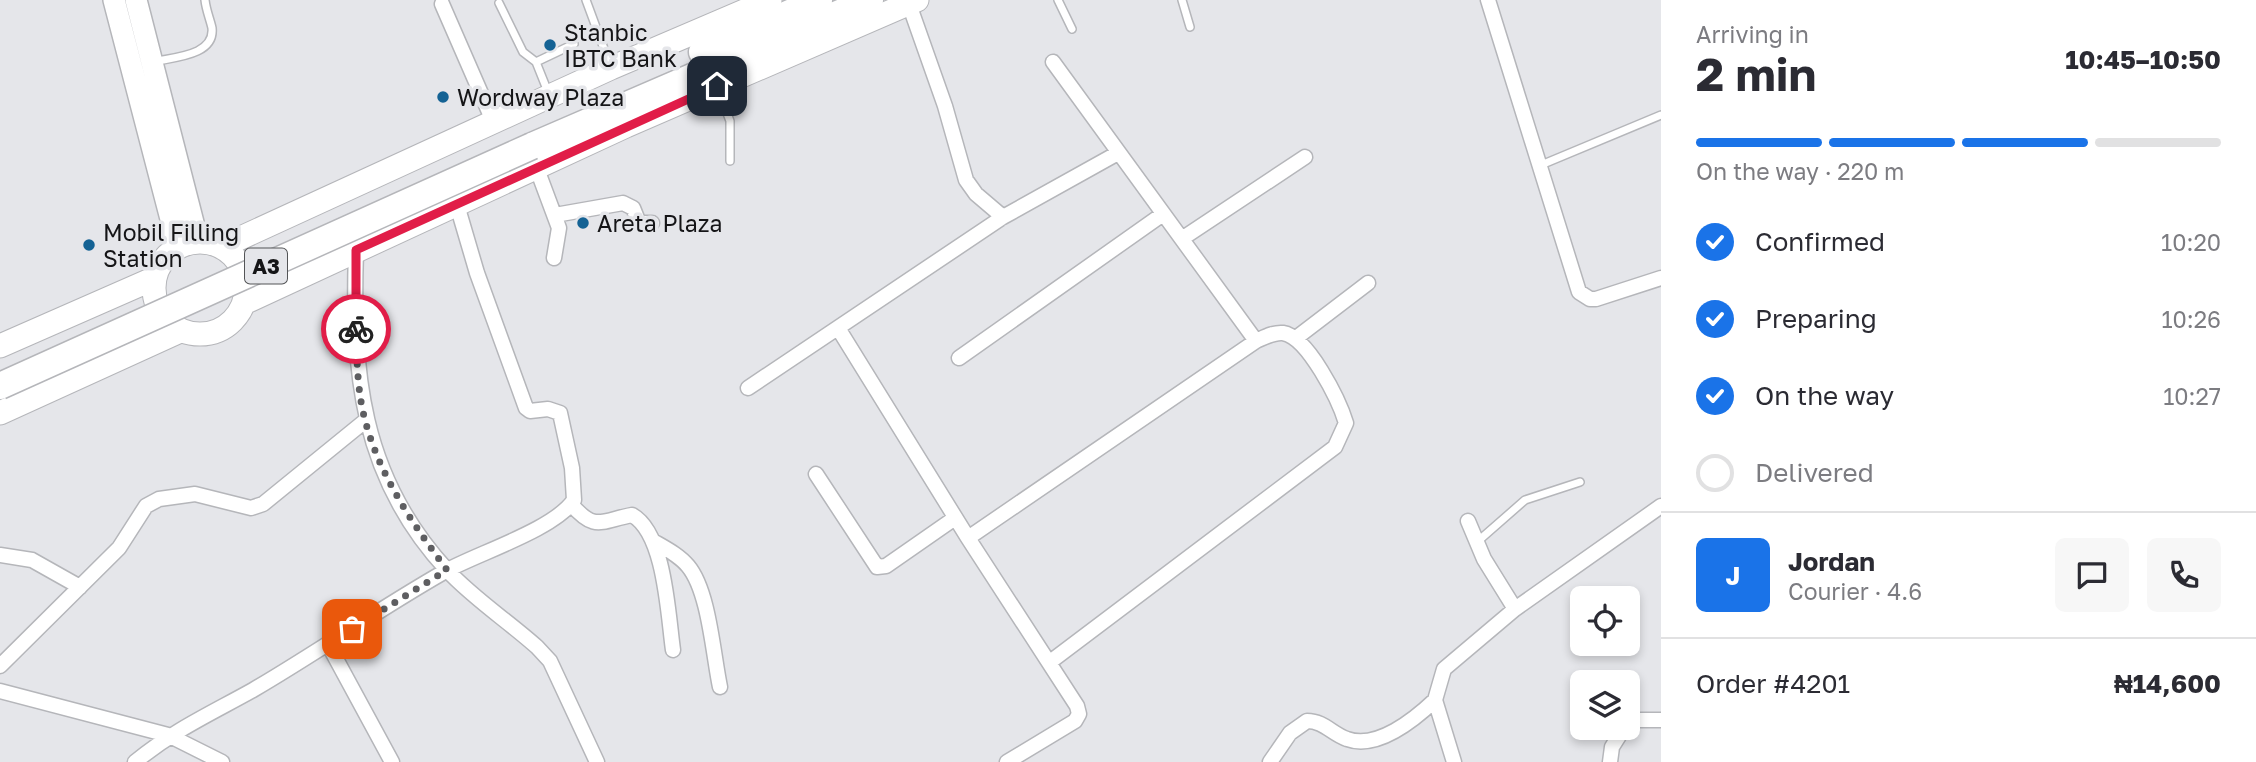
<!DOCTYPE html>
<meta charset="utf-8">
<style>
:root{--surface:#fff;--page:#f7f7f7;--text:#2b2b33;--muted:#7c7c81;--line:#e1e1e2;--accent:#1a73e8}
body{margin:0;font-family:"Golos Text",sans-serif;background:var(--page);color:var(--text);height:100vh;display:flex;flex-direction:column;font-size:26px;white-space:nowrap}
*{box-sizing:border-box;margin:0}
p{font-size:23px;color:var(--muted)}
.icon{flex:none;width:38px;height:38px;fill:none;stroke:currentColor;stroke-width:2;stroke-linecap:round;stroke-linejoin:round}
.map{position:relative;flex:1;overflow:hidden}
.details{display:flex;flex-direction:column;background:var(--surface);width:595px}
.details>*{flex:none}
.controls{position:absolute;left:1570px;top:586px;display:grid;gap:14px}
.controls a{display:grid;place-items:center;width:70px;height:70px;border-radius:10px;background:var(--surface);box-shadow:0 4px 10px #0003;font-size:35px}
.pin{position:absolute;display:grid;place-items:center;width:60px;height:60px;color:#fff;margin:-30px;border-radius:14px;box-shadow:0 4px 10px #0006}
.courier{position:absolute;display:grid;place-items:center;width:70px;height:70px;margin:-35px;border:5px solid #e11d48;border-radius:50%;background:#fff;color:#222;box-shadow:0 2px 9px #0007}
.head em{font-style:normal;font-weight:700}
.head div{display:flex;flex-direction:column-reverse}
.head{display:flex;align-items:center;justify-content:space-between;height:119px;padding:0 35px}
h1{font-size:46px;font-weight:700;line-height:52px}
.bar{display:grid;grid-template-columns:repeat(4,1fr);gap:10px 7px;align-content:center;height:84px;padding:0 35px}
.bar i{height:9px;border-radius:5px;background:var(--line)}
.bar .active{background:var(--accent)}
.bar p{grid-column:span 4}
.line{display:flex;align-items:center;gap:18px;padding:0 35px;border-top:2px solid var(--line)}
.line div{flex:1}
.round{display:grid;place-items:center;flex:none;width:74px;height:74px;border-radius:10px;background:var(--page)}
ol{padding:0 35px;list-style:none}
li{display:flex;align-items:center;gap:21px;height:77px}
li p{margin-inline-start:auto}
li .icon{padding:7px;border-radius:50%;background:var(--accent);color:#fff;stroke-width:4}
li:last-child{color:var(--muted)}
li i{width:38px;height:38px;border:4px solid var(--line);border-radius:50%}
main{display:flex;flex:1;min-height:0}
.map>svg:first-child{display:block}
.lines{fill:none;stroke-linecap:round;stroke-linejoin:round}
.lane-casing{stroke:#b5b6ba;stroke-width:10}
.street-casing{stroke:#b5b6ba;stroke-width:17}
.secondary-casing{stroke:#b5b6ba;stroke-width:24}
.primary-casing{stroke:#b5b6ba;stroke-width:25}
.highway-casing{stroke:#b5b6ba;stroke-width:29}
.lane{stroke:#fff;stroke-width:7}
.street{stroke:#fff;stroke-width:14}
.secondary{stroke:#fff;stroke-width:21}
.primary{stroke:#fff;stroke-width:23}
.highway{stroke:#fff;stroke-width:26}
.highway-bridge-casing{stroke:#b5b6ba;stroke-width:29;stroke-linecap:butt}
.highway-bridge{stroke:#fff;stroke-width:26}
.done{stroke:#5e5e61;stroke-width:7;stroke-dasharray:0 12.6}
.route{stroke:#e11d48;stroke-width:9}
.poi-dot{fill:#146294;stroke:#e5e6ea;stroke-width:2.5}
.labels{text-anchor:middle;dominant-baseline:central;stroke-width:7;stroke-linejoin:round;paint-order:stroke}
.shield{fill:#e5e6ea;stroke:#535456;stroke-width:2}
.shield-label{font-size:21px;font-weight:bold;fill:#151517}
.poi-label{font-size:23px;fill:#151517;stroke:#e5e6ea;text-anchor:start}
</style>
<main>
<div class="map">
<svg width="1661" height="762" viewBox="0 0 1661 762">
<rect width="100%" height="100%" fill="#e5e6ea"/>
<g class="lines">
<defs>
<path id="lane" d="M586,0L610,65
M1058,0L1072,29
M1182,0L1190,27
M499,3L523,52L536,62
M153,62C173,57 215,56 212,28C210,19 206,10 205,0
M718,90L730,121V161
M548,92L536,62L574,44
M1541,165L1661,115
M1477,542L1525,500L1580,482"/>
<path id="street" d="M1488,0L1579,292L1590,299H1596L1661,278
M442,4L493,121
M909,4L945,106L966,180L976,194L1003,217
M1053,62L1256,341
M537,169L559,228L554,258
M555,215L623,203L633,208L639,223H652
M1183,238L1305,157
M356,250C352,371 360,476 447,570C474,599 508,621 537,647L550,661L597,762
M838,328L968,538L1077,706L1079,714L1075,721L1007,762
M1296,338L1368,283
M959,358L1163,214
M748,388L1003,217L1118,153
M816,474L877,567L886,566L955,518
M571,504C595,532 600,521 632,515C665,533 668,615 673,650
M1468,521L1484,559L1515,609
M968,538L1256,341C1265,337 1274,332 1283,333C1308,337 1339,400 1346,423L1335,447L1050,662
M653,541C665,548 679,555 688,566C709,591 713,654 720,687
M0,555L32,560L80,587
M328,644L392,762
M0,666L119,548L146,506L159,499L195,494L251,508L263,504L365,421
M0,691L168,735L222,762
M1628,725L1635,720H1661
M135,762C174,730 210,714 253,690C318,652 379,609 444,572C475,554 554,530 574,500L572,468L560,413L548,409L530,411L526,408L477,273L457,205
M1270,762L1290,733L1307,721C1324,721 1332,734 1347,739C1377,750 1415,719 1435,700
M1454,762L1435,700L1444,669L1515,609L1661,506
M1610,762L1612,747L1624,728"/>
<path id="secondary" d="M114,0L171,219L175,248
M136,0L198,242"/>
<path id="primary" d="M154 288a46 46 0 1 1 92 0a46 46 0 1 1-92 0Z
M221,247L611,68L770,0
M244,303L626,126L917,0
M0,346L155,278
M0,413L180,331"/>
<path id="highway" d="M702,52L819,0
M532,146L870,0"/>
</defs>
<use href="#lane" class="lane-casing"/>
<use href="#street" class="street-casing"/>
<use href="#secondary" class="secondary-casing"/>
<use href="#primary" class="primary-casing"/>
<use href="#highway" class="highway-casing"/>
<use href="#lane" class="lane"/>
<use href="#street" class="street"/>
<use href="#secondary" class="secondary"/>
<use href="#primary" class="primary"/>
<use href="#highway" class="highway"/>
<defs>
<path id="highway-bridge" d="M0,386L532,146"/>
</defs>
<use href="#highway-bridge" class="highway-bridge-casing"/>
<use href="#highway-bridge" class="highway-bridge"/>
</g>
<g class="lines">
<path class="done" d="M352,629L447,570C413,524 380,477 365,420C357,390 357,359 356,329"/>
<path class="route" d="M356,329V250L717,86"/>
</g>
<g class="poi-dot">
<circle cx="550" cy="45" r="7"/>
<circle cx="443" cy="97" r="7"/>
<circle cx="583" cy="223" r="7"/>
<circle cx="89" cy="245" r="7"/>
</g>
<g class="labels">
<rect class="shield" x="245" y="248.5" width="42" height="35" rx="5"/>
<g class="shield-label">
<text x="266" y="266">A3</text>
</g>
<g class="poi-label">
<text x="564" y="32">Stanbic<tspan x="564" dy="26">IBTC Bank</tspan></text>
<text x="457" y="97">Wordway Plaza</text>
<text x="597" y="223">Areta Plaza</text>
<text x="103" y="232">Mobil Filling<tspan x="103" dy="26">Station</tspan></text>
</g>
</g>
</svg>
<div class="controls">
<a><svg class="icon" aria-label="locate" viewBox="0 0 24 24"><circle cx="12" cy="12" r="6"/><path d="M12 2v4M12 18v4M2 12h4M18 12h4"/></svg></a>
<a><svg class="icon" aria-label="layers" viewBox="0 0 24 24"><path d="M12 4l9 5-9 5-9-5zM3 14l9 5 9-5"/></svg></a>
</div>
<div class="pin" style="left:352px;top:629px;background:#ea580c"><svg class="icon" aria-label="bag" viewBox="0 0 24 24"><path d="M5 8h14l-1 12H6zM9 8a3 3 0 0 1 6 0"/></svg></div>
<div class="pin" style="left:717px;top:86px;background:#1f2937"><svg class="icon" aria-label="home" viewBox="0 0 24 24"><path d="M3 11l9-7 9 7M6 9v11h12V9"/></svg></div>
<div class="courier" style="left:356px;top:329px"><svg class="icon" aria-label="bike" viewBox="0 0 24 24"><circle cx="6" cy="16" r="4"/><circle cx="18" cy="16" r="4"/><path d="M6 16l4-8h5l3 8M10 8l3 8H6M13 5h3"/></svg></div>
</div>
<section class="details">
<div class="head"><div><h1>2 min</h1><p>Arriving in</p></div><em>10:45–10:50</em></div>
<div class="bar"><i class="active"></i><i class="active"></i><i class="active"></i><i></i><p>On the way · 220 m</p></div>
<ol>
<li><svg class="icon" aria-label="check" viewBox="0 0 24 24"><path d="M5 12l5 5 9-10"/></svg>Confirmed<p>10:20</p></li>
<li><svg class="icon" aria-label="check" viewBox="0 0 24 24"><path d="M5 12l5 5 9-10"/></svg>Preparing<p>10:26</p></li>
<li><svg class="icon" aria-label="check" viewBox="0 0 24 24"><path d="M5 12l5 5 9-10"/></svg>On the way<p>10:27</p></li>
<li><i></i>Delivered</li>
</ol>
<div class="line" style="height:126px"><b class="round" style="background:var(--accent);color:#fff">J</b><div><b>Jordan</b><p>Courier · 4.6</p></div><a class="round"><svg class="icon" aria-label="chat" viewBox="0 0 24 24"><path d="M4 5h16v11H9l-5 4z"/></svg></a><a class="round"><svg class="icon" aria-label="phone" viewBox="0 0 24 24"><path d="M5 4h4l2 5-3 2q2 4 5 5l2-3 5 2v4C11 20 4 13 5 4z"/></svg></a></div>
<div class="line" style="height:91px"><div>Order #4201</div><b>₦14,600</b></div>
</section>
</main>
